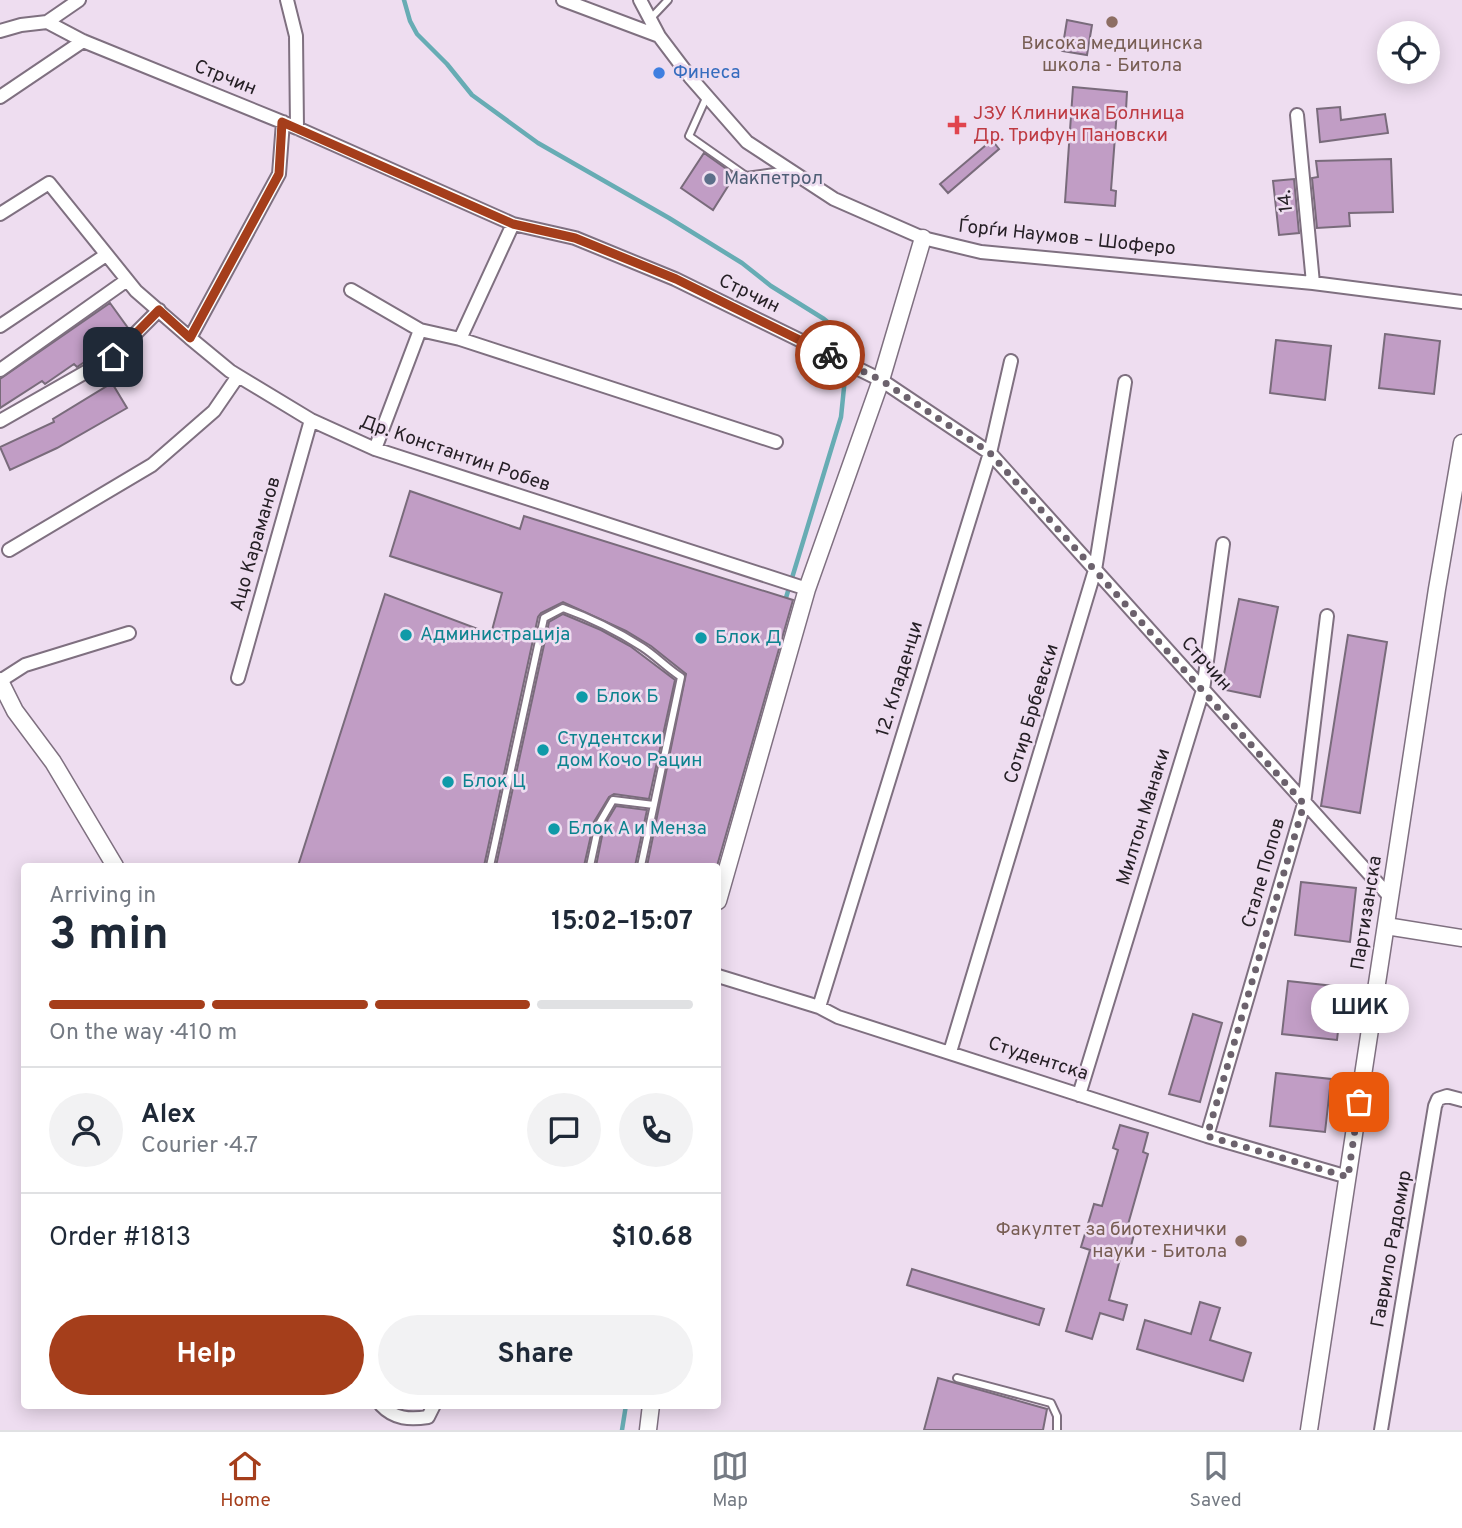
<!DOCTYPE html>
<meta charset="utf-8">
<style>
:root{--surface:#fff;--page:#f2f2f3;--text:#1f2937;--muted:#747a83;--line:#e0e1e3;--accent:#a53e1b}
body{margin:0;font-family:Overpass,sans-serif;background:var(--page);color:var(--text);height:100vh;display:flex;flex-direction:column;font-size:26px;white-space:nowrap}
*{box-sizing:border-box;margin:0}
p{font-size:23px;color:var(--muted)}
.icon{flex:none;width:38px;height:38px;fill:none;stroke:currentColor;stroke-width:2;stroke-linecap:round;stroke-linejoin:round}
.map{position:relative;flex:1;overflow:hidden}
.details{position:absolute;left:21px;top:863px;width:700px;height:546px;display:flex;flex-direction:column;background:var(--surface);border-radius:7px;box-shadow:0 4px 18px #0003}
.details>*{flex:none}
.tools{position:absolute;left:1377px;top:21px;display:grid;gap:14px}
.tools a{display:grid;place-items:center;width:63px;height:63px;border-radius:50%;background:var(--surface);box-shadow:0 4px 18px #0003;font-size:35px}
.pin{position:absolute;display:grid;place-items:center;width:60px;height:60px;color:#fff;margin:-30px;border-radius:14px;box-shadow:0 4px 10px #0006}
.courier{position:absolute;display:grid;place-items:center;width:70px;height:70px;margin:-35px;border:5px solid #a53e1b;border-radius:50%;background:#fff;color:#222;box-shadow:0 2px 9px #0007}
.bubble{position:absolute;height:49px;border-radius:24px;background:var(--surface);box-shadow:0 4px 18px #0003;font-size:23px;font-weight:700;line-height:49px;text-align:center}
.head em{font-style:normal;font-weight:700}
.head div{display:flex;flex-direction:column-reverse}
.head{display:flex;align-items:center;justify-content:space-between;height:119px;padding:0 28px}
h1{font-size:46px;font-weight:700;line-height:52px}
.bar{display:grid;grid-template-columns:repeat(4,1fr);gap:10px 7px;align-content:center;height:84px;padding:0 28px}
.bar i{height:9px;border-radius:5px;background:var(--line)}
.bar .current{background:var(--accent)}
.bar p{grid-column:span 4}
.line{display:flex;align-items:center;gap:18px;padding:0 28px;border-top:2px solid var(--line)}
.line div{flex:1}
.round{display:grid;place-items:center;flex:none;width:74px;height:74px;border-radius:37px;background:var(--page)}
.primary-button{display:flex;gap:14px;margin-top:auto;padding:14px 28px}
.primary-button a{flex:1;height:80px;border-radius:42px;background:var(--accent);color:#fff;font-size:28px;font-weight:700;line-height:80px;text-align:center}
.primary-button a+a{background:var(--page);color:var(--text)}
.dock{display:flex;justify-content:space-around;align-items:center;height:98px;border-top:2px solid var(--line);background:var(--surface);font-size:19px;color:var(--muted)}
.dock a{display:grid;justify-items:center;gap:4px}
.dock .current{color:var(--accent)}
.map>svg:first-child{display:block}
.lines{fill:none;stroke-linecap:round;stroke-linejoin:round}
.stream{stroke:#67acb4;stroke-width:4.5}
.building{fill:#c19dc5;stroke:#796b7b;stroke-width:2}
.service-casing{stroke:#7f7080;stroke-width:10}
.minor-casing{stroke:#7f7080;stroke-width:16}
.tertiary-casing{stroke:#7f7080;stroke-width:19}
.service{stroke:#fff;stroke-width:6}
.minor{stroke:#fff;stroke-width:12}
.tertiary{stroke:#fff;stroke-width:16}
.done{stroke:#6c626d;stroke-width:7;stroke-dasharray:0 12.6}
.route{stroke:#a53e1b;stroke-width:9}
.education-dot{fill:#8d6e63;stroke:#eeddf0;stroke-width:2.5}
.shop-dot{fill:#3f7fe0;stroke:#eeddf0;stroke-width:2.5}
.health-dot{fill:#e0444e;stroke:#eeddf0;stroke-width:2.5}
.service-dot{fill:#5c6f8a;stroke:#eeddf0;stroke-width:2.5}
.culture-dot{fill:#0f9aa8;stroke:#eeddf0;stroke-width:2.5}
.labels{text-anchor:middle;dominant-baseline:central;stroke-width:5;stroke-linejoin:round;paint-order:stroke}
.education-label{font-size:19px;fill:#785e54;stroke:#eeddf0}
.shop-label{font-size:19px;fill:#366cbe;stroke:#eeddf0;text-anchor:start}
.street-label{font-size:19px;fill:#262026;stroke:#eeddf0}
.health-label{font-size:19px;fill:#be3a42;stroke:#eeddf0;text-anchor:start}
.service-label{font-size:19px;fill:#4e5e75;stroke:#eeddf0;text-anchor:start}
.culture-label{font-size:19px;fill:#0d838f;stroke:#eeddf0;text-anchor:start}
</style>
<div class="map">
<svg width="1462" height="1430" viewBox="0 0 1462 1430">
<rect width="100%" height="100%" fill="#eeddf0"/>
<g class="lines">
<path class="stream" d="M404,0L410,21L417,34L447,64L472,95L538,143L669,218L742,263L771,286L824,319L849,339L841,417L785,601
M622,1430L626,1405"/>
</g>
<path class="building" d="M1067,20L1092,25L1087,55L1062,51Z
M1073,87L1127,92L1126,110H1117L1111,190L1116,191L1115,206L1065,202Z
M1340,107L1341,120L1385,114L1388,133L1320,142L1317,109Z
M992,140L999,149L948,193L940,184Z
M704,153L735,175L713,210L681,188Z
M1391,159L1393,212L1349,213L1350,226L1317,228L1312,178L1318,177L1316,161Z
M1294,179L1299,233L1279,235L1273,181Z
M110,303L128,328L118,339L80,365L77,367L74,364L45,384L42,381L0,408V379Z
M1385,334L1440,341L1434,394L1379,388Z
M1276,340L1331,346L1325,400L1270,393Z
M112,383L127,408L57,448L10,470L0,447L54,422L53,419Z
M410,491L520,529L524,516L793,600L717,866H647L686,674L651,646L626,631L563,602L541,613L538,617L484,866H298L385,594L491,634L502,593L390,556Z
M1239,599L1278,607L1260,697L1221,689Z
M563,614L601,630L630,646L675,680L649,799L614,794L609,797L594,822L584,866H496L549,622Z
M1348,635L1387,642L1360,813L1321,806Z
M616,806L647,810L635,866H596L604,826Z
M1301,882L1356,888L1350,942L1295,935Z
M1288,981L1343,987L1337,1040L1282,1034Z
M1193,1014L1222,1023L1200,1102L1169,1094Z
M1276,1073L1331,1079L1325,1132L1270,1126Z
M1120,1125L1148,1133L1143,1152L1148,1154L1127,1228L1135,1230L1130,1250L1123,1248L1109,1300L1127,1305L1123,1320L1100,1313L1092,1339L1066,1331L1090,1250L1081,1247L1094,1204L1102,1206L1118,1150L1113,1148Z
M912,1269L1044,1309L1039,1325L907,1285Z
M1200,1302L1220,1308L1210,1340L1251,1353L1243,1381L1137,1349L1145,1320L1191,1334Z
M938,1378L1047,1409L1043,1430H924Z"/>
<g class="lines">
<defs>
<path id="service" d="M651,18L668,0
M707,96L689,136L746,176L788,170
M490,866L544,618L563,608C591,618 617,631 642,647C656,656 667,668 681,677L641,866
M590,866L599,824L613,800L654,805
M957,1378L1051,1403L1057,1416V1430"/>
<path id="minor" d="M287,0L296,36L297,128
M563,0L659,36
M640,0L659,36L690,77L747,142L834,199L923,238L981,252L1313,283L1462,302
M47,22L79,0
M0,31L21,25L47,22L83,41L297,128L513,224L575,238L675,279L881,380L990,453L1390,897
M0,97L83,41
M1297,115L1313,283
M0,214L49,183L136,291L190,338L230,371L311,420L375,449L807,589
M351,290L420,330L460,339L776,442
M0,326L106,255
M190,338L279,174L283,122
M460,339L513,224
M0,370L127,280
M0,421L112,357L159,310
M375,449L420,330
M9,550L152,465L214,411L238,376
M238,678L311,420
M0,681L25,665L129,633
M718,976L819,1007L838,1017L1207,1136L1348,1177
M819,1007L990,453L1011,361
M950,1052L1095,570L1125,382
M1079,1095L1203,690L1223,544
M1207,1136L1304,804L1327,616
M381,1405C394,1419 410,1420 428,1417L434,1405
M1381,1430L1435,1106L1438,1099L1447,1096L1462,1100"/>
<path id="tertiary" d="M0,681L15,711L53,762L115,866
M718,901L807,589L881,380L923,238
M1386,926L1462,938
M648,1430L651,1405
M1309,1430L1437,589L1462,443"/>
</defs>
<use href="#service" class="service-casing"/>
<use href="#minor" class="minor-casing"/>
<use href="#tertiary" class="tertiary-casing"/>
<use href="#service" class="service"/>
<use href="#minor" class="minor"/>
<use href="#tertiary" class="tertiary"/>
</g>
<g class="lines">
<path class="done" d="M830,355L881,380L990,453L1304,804L1207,1136L1348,1177L1359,1102"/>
<path class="route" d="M113,357L159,310L190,338L279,174L282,122L513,224L575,238L676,279L830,355"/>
</g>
<g class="education-dot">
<circle cx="1112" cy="22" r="7"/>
<circle cx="1241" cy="1241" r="7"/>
</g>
<circle class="shop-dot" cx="659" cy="73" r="7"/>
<path class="health-dot" d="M953.5 114.5h7v7h7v7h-7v7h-7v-7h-7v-7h7z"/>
<circle class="service-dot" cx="710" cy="179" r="7"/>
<g class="culture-dot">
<circle cx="406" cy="635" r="7"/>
<circle cx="701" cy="638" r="7"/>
<circle cx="582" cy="697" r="7"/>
<circle cx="543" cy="750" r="7"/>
<circle cx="448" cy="782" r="7"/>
<circle cx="554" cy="829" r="7"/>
</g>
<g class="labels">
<g class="education-label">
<text x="1112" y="44">Висока медицинска<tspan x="1112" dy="22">школа - Битола</tspan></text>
<text x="1227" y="1230" text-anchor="end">Факултет за биотехнички<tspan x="1227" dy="22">науки - Битола</tspan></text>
</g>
<g class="shop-label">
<text x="673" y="73">Финеса</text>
</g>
<g class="street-label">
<text transform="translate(225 78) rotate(22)">Стрчин</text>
<text transform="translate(1286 201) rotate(-96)">14.</text>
<text transform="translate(1067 238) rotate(6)">Ѓорѓи Наумов – Шоферо</text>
<text transform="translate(749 294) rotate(26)">Стрчин</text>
<text transform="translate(455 454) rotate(19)">Др. Константин Робев</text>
<text transform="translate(256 544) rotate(-74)">Ацо Караманов</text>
<text transform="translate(1206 664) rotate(48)">Стрчин</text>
<text transform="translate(900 679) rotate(-73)">12. Кладенци</text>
<text transform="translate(1032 714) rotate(-73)">Сотир Брбевски</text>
<text transform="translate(1144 817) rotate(-73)">Милтон Манаки</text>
<text transform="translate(1264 873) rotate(-74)">Стале Попов</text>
<text transform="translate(1367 913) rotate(-81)">Партизанска</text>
<text transform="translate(1038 1059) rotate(18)">Студентска</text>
<text transform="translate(1392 1249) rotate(-80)">Гаврило Радомир</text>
</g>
<g class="health-label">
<text x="973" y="114">ЈЗУ Клиничка Болница<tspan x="973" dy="22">Др. Трифун Пановски</tspan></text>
</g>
<g class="service-label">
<text x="724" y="179">Макпетрол</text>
</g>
<g class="culture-label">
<text x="420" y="635">Администрација</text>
<text x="715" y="638">Блок Д</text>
<text x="596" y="697">Блок Б</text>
<text x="557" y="739">Студентски<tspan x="557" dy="22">дом Кочо Рацин</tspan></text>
<text x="462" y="782">Блок Ц</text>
<text x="568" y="829">Блок А и Менза</text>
</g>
</g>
</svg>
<div class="tools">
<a><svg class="icon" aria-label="locate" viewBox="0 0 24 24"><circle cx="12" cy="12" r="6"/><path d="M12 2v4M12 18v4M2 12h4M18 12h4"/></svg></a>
</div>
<div class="pin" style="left:1359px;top:1102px;background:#ea580c"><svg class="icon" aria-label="bag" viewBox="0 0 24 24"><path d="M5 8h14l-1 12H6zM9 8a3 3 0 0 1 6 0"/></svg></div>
<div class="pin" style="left:113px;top:357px;background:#1f2937"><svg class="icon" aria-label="home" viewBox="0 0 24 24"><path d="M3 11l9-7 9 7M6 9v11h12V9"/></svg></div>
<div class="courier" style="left:830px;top:355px"><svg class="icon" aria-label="bike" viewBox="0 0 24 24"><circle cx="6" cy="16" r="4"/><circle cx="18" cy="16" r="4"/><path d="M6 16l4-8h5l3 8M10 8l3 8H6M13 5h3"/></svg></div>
<div class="bubble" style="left:1311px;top:984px;width:98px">ШИК</div>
<section class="details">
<div class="head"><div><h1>3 min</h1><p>Arriving in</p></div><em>15:02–15:07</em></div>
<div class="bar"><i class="current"></i><i class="current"></i><i class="current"></i><i></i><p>On the way · 410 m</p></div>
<div class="line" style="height:126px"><a class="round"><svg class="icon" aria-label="person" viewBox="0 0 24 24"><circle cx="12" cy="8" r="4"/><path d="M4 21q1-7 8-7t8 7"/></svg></a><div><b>Alex</b><p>Courier · 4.7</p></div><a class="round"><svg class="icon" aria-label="chat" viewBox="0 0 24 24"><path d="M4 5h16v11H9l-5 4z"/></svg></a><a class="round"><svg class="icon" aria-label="phone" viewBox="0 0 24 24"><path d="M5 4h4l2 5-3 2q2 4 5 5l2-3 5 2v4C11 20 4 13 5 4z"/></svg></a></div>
<div class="line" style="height:91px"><div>Order #1813</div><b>$10.68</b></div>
<div class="primary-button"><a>Help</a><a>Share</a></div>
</section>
</div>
<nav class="dock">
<a class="current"><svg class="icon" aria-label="home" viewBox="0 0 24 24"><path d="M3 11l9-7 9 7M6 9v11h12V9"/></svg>Home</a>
<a><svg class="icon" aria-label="map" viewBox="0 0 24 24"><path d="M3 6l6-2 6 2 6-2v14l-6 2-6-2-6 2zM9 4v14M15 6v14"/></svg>Map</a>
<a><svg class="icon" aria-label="saved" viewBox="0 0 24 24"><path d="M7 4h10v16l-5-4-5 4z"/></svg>Saved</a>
</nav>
